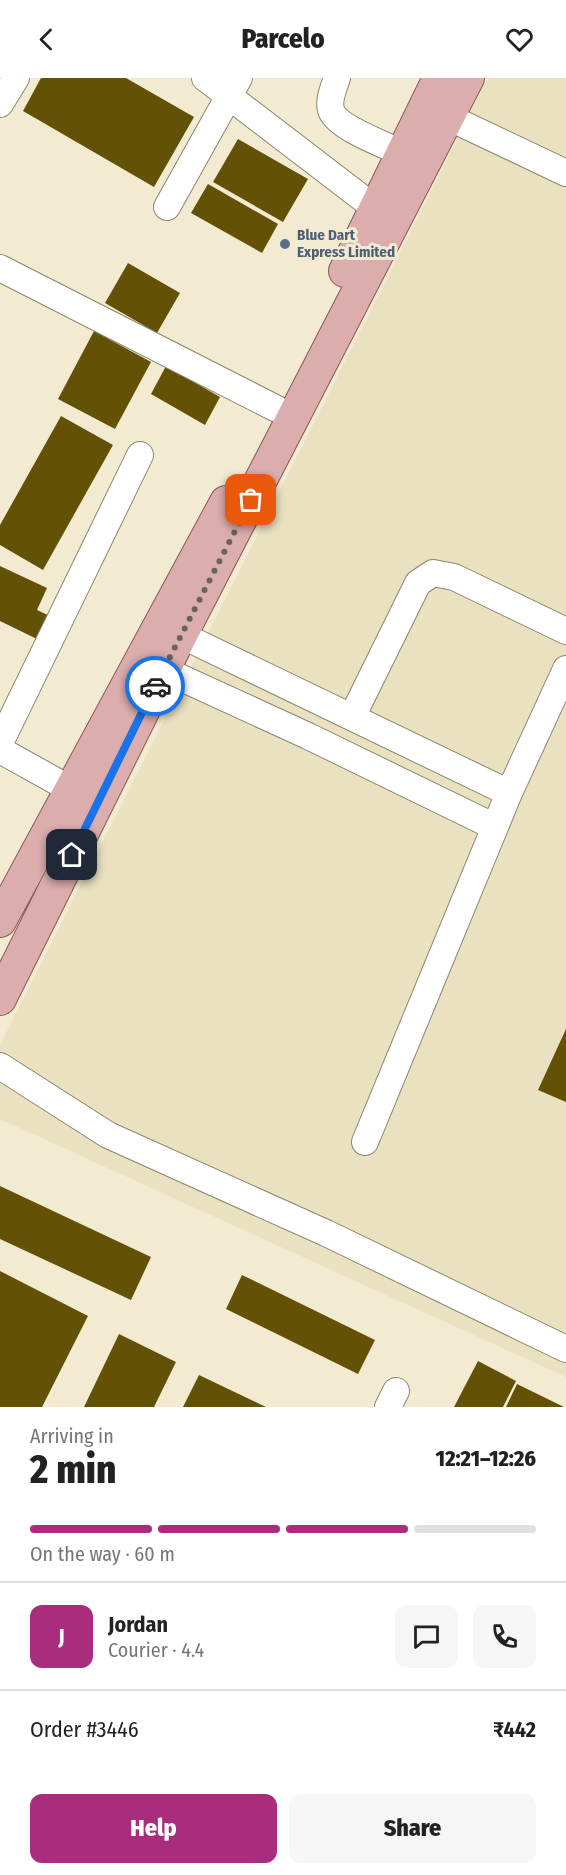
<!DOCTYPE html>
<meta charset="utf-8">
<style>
:root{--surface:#fff;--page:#f6f6f6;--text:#222;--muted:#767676;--line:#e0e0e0;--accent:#aa2c7d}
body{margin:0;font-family:"Fira Sans Condensed",sans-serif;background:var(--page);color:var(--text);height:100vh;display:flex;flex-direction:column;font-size:22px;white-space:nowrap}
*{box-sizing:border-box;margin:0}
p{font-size:20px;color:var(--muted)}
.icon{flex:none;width:33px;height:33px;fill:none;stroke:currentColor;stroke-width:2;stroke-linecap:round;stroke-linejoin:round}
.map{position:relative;height:1329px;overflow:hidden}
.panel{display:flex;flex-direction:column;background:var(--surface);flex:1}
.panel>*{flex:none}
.pin{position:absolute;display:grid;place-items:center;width:51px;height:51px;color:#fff;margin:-26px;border-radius:12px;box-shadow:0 3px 9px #0006}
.courier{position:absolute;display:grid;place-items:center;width:60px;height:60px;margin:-30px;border:4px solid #1a73e8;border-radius:50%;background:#fff;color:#222;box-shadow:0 2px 8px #0007}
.summary em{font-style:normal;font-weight:800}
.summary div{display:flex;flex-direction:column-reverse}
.summary{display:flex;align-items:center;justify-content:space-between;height:102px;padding:0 30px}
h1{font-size:39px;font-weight:800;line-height:45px}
.bar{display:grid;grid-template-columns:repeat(4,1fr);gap:9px 6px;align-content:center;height:72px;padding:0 30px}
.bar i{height:8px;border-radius:4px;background:var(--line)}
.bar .on{background:var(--accent)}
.bar p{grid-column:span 4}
.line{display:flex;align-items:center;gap:15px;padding:0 30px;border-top:2px solid var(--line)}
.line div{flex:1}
.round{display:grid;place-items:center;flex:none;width:63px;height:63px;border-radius:12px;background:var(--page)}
.cta{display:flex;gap:12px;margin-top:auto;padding:12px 30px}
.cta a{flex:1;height:69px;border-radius:12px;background:var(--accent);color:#fff;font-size:24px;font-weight:800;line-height:69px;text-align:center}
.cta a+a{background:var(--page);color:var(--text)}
header{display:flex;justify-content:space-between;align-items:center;height:78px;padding:0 30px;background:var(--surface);font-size:27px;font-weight:800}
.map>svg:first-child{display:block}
.built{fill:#e9e1c0}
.building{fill:#635206}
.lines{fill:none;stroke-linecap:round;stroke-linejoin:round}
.minor-casing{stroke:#8b856d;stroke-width:28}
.major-casing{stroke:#8b5653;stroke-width:34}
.minor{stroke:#fff;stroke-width:26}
.major{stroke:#dcadad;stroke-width:32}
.done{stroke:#696456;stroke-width:6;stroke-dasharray:0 10.8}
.route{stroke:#1a73e8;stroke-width:8}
.service-dot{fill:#5c6f8a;stroke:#f2ebd2;stroke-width:2}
.labels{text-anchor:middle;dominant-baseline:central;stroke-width:6;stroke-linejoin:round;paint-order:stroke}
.service-label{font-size:15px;font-weight:bold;fill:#4e5e75;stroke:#f2ebd2;text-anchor:start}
</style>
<header><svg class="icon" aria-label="back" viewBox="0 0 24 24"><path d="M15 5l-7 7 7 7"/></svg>Parcelo<svg class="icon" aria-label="heart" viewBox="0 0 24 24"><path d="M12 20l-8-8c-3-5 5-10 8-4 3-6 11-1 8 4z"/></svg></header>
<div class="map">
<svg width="566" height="1329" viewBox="0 0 566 1329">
<rect width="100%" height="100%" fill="#f2ebd2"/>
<path class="built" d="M488,0H566V1299L0,1041V967Z"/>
<path class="building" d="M41,0H126L194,39L154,109L23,33Z
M238,61L308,101L283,144L213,104Z
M208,106L278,146L262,175L191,135Z
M128,185L180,215L157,255L105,225Z
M94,253L151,284L115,351L58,321Z
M166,288L220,319L205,347L151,316Z
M61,338L113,367L43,492L0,467V447Z
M0,488L47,510L37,532L52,539L41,563L0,543Z
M566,951V1024L538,1012Z
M0,1108L151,1179L131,1222L0,1161Z
M0,1193L88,1238L42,1329H0Z
M242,1197L375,1262L358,1296L226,1231Z
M119,1256L176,1284L154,1329H84Z
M478,1283L516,1303L503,1329H454Z
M199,1297L266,1329H183Z
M517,1306L564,1329H506Z"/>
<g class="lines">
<defs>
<path id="minor" d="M205,0L375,130
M337,0C334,9 328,22 331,32C336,49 385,67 402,75
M0,26L16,0
M448,39L566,95
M167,129L239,0
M0,190L277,331
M181,557L509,715
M164,592L308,658L495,749
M352,639L418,505L433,495L454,499L566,553
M0,665L140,377
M0,672L70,711
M0,988L108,1057L326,1155L566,1271
M365,1064L509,715L566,591
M388,1329L396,1313"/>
<path id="major" d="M345,193L439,0
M0,843L226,424
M0,921L181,557L468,0"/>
</defs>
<use href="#minor" class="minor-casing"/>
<use href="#major" class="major-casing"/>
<use href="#minor" class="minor"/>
<use href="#major" class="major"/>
</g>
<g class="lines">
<path class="done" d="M155,608L251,422"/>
<path class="route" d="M72,777L155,608"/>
</g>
<circle class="service-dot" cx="285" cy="166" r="6"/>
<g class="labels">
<g class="service-label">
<text x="297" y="157">Blue Dart<tspan x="297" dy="17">Express Limited</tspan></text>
</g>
</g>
</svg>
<div class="pin" style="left:251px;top:422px;background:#ea580c"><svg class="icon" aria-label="bag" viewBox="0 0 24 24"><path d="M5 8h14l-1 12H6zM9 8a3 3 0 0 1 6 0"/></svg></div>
<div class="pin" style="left:72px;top:777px;background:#1f2937"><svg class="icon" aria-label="home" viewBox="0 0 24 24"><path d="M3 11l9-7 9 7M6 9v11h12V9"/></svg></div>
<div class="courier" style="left:155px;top:608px"><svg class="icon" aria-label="car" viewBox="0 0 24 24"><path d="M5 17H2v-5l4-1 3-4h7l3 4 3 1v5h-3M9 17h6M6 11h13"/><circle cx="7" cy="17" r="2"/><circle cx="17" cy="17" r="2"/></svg></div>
</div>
<section class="panel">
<div class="summary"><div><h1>2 min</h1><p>Arriving in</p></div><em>12:21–12:26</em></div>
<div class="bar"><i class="on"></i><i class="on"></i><i class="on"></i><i></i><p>On the way · 60 m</p></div>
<div class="line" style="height:108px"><b class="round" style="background:var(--accent);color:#fff">J</b><div><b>Jordan</b><p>Courier · 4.4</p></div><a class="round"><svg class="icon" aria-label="chat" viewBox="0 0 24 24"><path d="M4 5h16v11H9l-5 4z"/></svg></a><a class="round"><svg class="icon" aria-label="phone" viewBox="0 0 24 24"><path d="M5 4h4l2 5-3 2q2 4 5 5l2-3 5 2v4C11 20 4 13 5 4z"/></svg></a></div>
<div class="line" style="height:78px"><div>Order #3446</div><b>₹442</b></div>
<div class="cta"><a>Help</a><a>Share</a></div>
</section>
